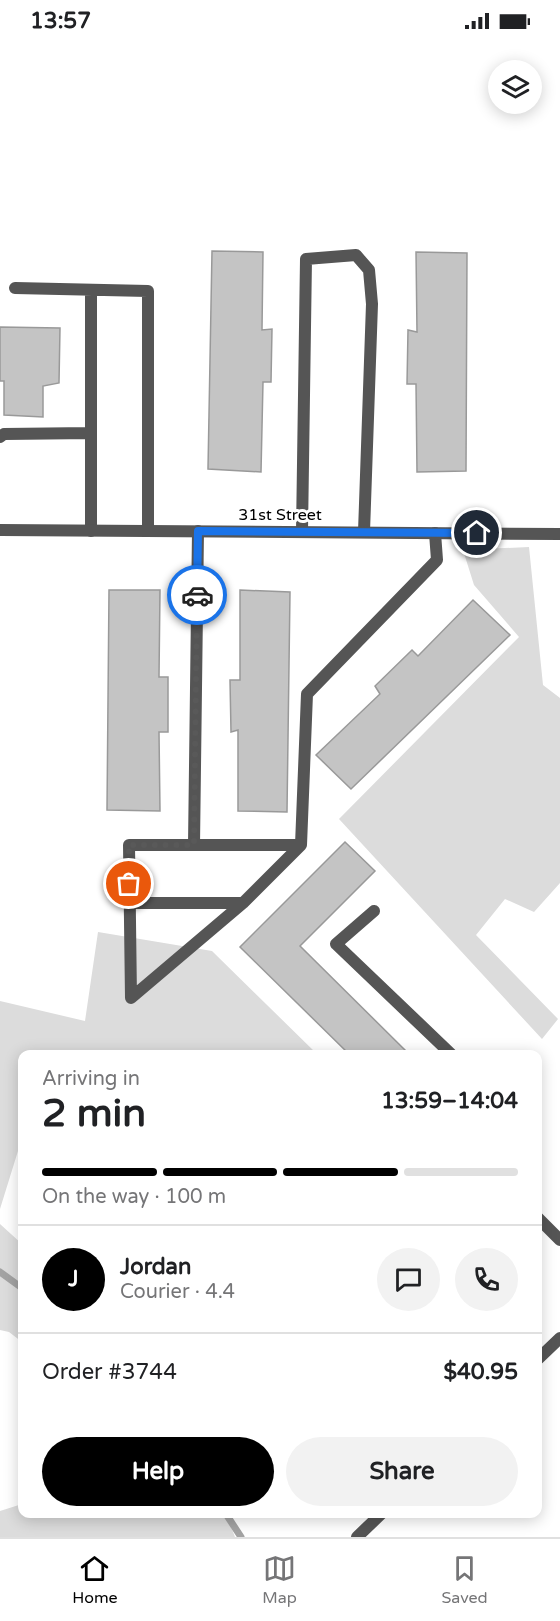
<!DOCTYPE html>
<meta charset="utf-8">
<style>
:root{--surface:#fff;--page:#f2f2f2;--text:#202124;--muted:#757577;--line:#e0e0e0;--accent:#000}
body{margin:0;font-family:"Varela Round",sans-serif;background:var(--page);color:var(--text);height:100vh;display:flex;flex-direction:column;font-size:22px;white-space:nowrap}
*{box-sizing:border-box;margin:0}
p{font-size:20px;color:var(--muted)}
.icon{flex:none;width:33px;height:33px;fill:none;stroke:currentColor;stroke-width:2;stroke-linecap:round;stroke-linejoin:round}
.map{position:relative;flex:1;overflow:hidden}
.panel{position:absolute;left:18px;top:1008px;width:524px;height:468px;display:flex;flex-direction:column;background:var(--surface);border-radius:12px;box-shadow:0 3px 15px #0003}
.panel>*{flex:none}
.controls{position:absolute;left:488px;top:18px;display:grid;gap:12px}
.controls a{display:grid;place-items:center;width:54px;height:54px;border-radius:50%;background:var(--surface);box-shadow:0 3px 15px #0003;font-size:30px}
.pin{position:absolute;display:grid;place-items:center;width:51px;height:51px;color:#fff;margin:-26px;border:3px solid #fff;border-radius:50%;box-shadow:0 2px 6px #0007}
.courier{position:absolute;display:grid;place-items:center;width:60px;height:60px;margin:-30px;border:4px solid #1a73e8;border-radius:50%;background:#fff;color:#222;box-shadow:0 2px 8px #0007}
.headline em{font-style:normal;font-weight:800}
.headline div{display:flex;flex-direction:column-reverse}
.headline{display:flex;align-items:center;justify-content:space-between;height:102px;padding:0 24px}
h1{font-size:39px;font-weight:800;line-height:45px}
.bar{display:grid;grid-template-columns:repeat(4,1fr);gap:9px 6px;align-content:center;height:72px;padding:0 24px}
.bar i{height:8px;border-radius:4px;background:var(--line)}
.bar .current{background:var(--accent)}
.bar p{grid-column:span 4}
.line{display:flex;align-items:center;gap:15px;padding:0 24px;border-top:2px solid var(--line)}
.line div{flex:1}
.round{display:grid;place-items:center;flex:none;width:63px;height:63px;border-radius:32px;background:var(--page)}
.button{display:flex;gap:12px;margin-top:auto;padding:12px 24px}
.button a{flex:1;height:69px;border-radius:36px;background:var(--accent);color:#fff;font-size:24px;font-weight:800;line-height:69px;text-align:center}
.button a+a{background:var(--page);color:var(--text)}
.status{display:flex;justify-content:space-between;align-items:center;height:42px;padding:0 30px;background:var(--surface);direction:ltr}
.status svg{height:16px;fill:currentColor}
.menu{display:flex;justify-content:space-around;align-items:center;height:84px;border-top:2px solid var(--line);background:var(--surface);font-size:16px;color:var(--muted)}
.menu a{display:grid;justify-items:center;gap:3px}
.menu .current{color:var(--accent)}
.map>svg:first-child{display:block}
.green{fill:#dcdcdc}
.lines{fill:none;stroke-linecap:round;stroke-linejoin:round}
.stream{stroke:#a3a3a3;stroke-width:7}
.building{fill:#c4c4c4;stroke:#999;stroke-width:1.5}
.service{stroke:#555;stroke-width:12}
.minor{stroke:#555;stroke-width:12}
.tertiary{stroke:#555;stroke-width:12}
.done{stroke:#595959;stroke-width:6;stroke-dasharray:0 10.8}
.route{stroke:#1a73e8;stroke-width:8}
.labels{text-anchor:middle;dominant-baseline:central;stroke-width:6;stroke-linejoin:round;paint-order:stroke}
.street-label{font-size:16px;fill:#000;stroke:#fff}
</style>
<div class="status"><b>13:57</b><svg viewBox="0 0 49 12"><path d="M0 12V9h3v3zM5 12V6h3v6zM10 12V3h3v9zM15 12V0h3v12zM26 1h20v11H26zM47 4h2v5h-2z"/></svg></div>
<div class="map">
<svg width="560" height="1495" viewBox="0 0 560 1495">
<rect width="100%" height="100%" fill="#fff"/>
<path class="green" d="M529,505L543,643L560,656V841L534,870L505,857L476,893L558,977L542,997L339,777L519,595L474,543L463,508Z
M98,890L212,909L317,1012H22V1096L0,1167V959L85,979Z
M0,1182L22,1202V1300L9,1290L0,1288Z
M22,1462V1472H226L235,1495H0V1469Z"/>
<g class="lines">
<path class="stream" d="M0,1230L22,1246
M226,1472L241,1495"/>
</g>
<path class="building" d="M212,209L263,210L262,288L272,287L271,340H263L261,430L208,427Z
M416,210L467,211L466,429L417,430L416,342H407L408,288L417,290Z
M0,285L60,286L59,341L43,344V375L4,373V339H0Z
M109,548H160L159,635H168V690H159L160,769L107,768Z
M240,548L290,550L287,770L238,769V688L231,690L230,638H240Z
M473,558L510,593L351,747L316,713L380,652L375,644L412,608L418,614Z
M345,800L375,829L300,904L409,1012H349L240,905Z"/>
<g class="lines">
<path class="service" d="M15,246L148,249V489
M91,248V489
M0,395L4,392L91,391
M198,489L194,803H129L131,956L243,861L301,803L307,652L437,518L435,491
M302,490L306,217L356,213L369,228L372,262L364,490
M194,803H301
M130,861H243
M374,869L336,902L451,1012
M537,1175L560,1198"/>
<path class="minor" d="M0,488L560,492"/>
<path class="tertiary" d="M537,1318L560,1296
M357,1495L381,1472"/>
</g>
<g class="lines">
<path class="done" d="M129,842V803H194L197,553"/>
<path class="route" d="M197,553L198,489L477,491"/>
</g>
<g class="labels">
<g class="street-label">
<text x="280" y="473">31st Street</text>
</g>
</g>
</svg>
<div class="controls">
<a><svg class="icon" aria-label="layers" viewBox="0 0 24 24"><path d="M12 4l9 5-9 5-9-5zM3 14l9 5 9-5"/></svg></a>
</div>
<div class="pin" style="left:129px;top:842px;background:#ea580c"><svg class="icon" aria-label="bag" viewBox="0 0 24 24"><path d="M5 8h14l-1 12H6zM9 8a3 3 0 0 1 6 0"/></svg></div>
<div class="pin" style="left:477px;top:491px;background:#1f2937"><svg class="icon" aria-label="home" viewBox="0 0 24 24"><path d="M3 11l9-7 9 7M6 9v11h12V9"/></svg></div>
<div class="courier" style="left:197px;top:553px"><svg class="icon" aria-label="car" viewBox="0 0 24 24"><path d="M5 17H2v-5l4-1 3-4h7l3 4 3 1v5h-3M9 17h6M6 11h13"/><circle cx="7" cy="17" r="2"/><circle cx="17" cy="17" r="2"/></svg></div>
<section class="panel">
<div class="headline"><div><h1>2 min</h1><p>Arriving in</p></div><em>13:59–14:04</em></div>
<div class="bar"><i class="current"></i><i class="current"></i><i class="current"></i><i></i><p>On the way · 100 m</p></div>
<div class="line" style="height:108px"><b class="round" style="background:var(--accent);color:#fff">J</b><div><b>Jordan</b><p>Courier · 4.4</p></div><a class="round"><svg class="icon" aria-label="chat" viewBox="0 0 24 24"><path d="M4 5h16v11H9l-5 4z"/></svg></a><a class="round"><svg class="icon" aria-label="phone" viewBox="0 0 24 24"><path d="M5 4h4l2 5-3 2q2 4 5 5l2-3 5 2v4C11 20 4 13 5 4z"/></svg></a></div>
<div class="line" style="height:78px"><div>Order #3744</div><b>$40.95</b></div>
<div class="button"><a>Help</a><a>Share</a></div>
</section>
</div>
<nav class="menu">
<a class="current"><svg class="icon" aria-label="home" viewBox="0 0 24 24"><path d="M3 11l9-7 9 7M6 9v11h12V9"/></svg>Home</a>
<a><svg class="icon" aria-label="map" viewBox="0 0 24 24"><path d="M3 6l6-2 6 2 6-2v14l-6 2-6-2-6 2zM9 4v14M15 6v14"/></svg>Map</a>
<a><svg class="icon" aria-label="saved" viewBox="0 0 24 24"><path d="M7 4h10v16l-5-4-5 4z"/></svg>Saved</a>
</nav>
